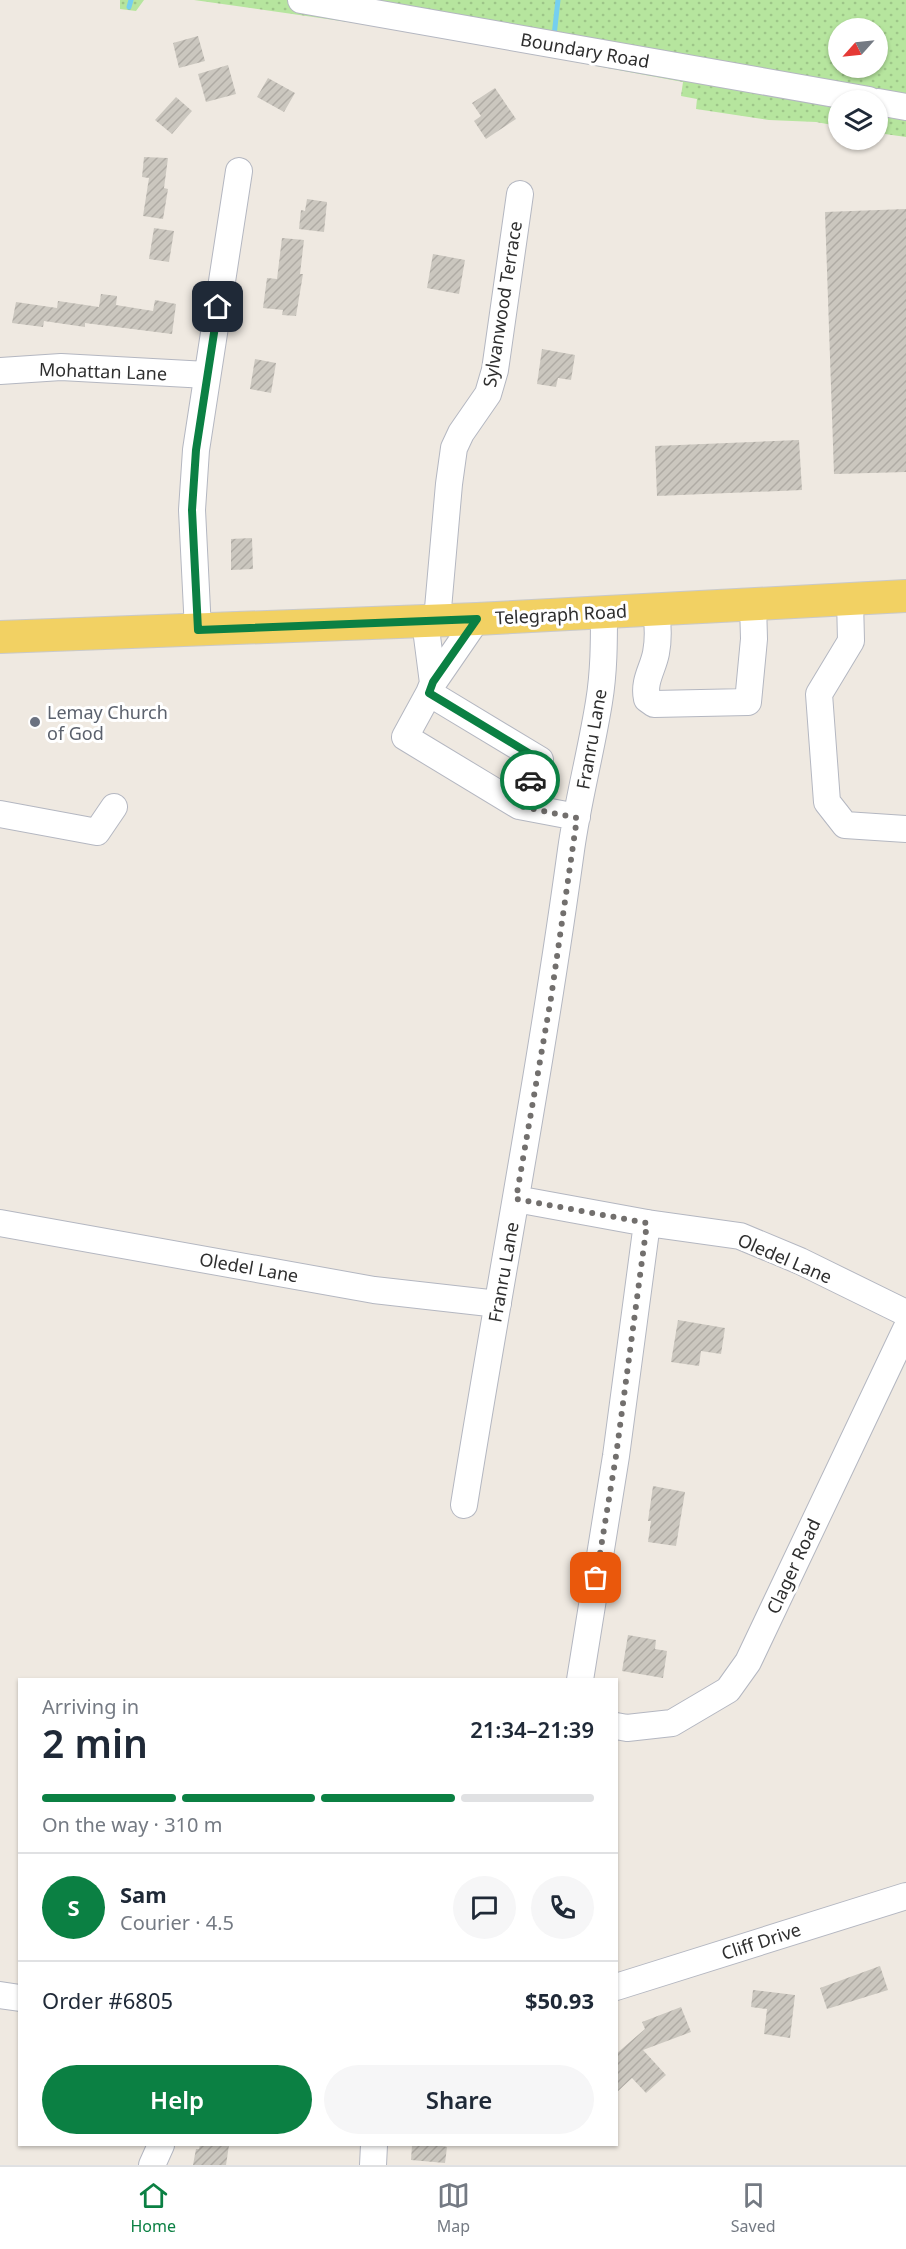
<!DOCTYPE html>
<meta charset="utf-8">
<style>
:root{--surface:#fff;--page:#f6f6f7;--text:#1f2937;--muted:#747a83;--line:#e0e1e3;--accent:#0b8043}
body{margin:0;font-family:"Noto Sans",sans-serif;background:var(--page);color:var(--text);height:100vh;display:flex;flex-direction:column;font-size:22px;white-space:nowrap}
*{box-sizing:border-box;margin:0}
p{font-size:20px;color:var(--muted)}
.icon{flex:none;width:33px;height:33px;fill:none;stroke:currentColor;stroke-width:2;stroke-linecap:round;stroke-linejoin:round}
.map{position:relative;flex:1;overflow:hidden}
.details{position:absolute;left:18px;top:1678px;width:600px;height:468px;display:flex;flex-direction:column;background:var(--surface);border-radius:0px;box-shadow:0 2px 4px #0004}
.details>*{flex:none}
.needle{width:39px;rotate:243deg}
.buttons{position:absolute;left:828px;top:18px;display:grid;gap:12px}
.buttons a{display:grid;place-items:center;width:60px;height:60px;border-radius:50%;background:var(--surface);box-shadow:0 2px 4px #0004;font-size:30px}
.pin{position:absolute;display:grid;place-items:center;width:51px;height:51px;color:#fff;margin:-26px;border-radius:12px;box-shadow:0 3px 9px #0006}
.courier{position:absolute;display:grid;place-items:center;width:60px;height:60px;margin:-30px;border:4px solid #0b8043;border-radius:50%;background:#fff;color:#222;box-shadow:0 2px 8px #0007}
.headline em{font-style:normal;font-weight:600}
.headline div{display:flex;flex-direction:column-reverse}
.headline{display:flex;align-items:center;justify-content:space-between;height:102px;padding:0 24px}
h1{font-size:39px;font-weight:600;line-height:45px}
.bar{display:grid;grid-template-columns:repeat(4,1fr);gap:9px 6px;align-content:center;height:72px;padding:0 24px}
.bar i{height:8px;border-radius:4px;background:var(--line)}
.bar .selected{background:var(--accent)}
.bar p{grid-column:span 4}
.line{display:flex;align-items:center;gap:15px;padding:0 24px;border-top:2px solid var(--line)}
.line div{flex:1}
.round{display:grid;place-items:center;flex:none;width:63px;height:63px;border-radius:32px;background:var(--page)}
.action{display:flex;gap:12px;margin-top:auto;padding:12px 24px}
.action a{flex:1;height:69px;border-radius:36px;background:var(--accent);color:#fff;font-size:24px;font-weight:600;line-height:69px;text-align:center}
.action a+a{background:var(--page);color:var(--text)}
.tabs{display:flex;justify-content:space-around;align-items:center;height:84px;border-top:2px solid var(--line);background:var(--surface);font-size:16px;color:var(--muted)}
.tabs a{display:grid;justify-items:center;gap:3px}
.tabs .selected{color:var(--accent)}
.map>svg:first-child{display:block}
.park{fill:url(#park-dots);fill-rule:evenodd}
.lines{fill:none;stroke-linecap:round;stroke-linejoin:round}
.stream{stroke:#75cff0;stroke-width:5}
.building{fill:url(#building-hatch)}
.minor-casing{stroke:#b4b7c1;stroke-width:28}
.major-casing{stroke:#c9c9c9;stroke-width:34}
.minor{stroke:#fff;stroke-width:26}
.major{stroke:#f2d163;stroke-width:32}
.done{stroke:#726f6d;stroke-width:6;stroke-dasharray:0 10.8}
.route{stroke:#0b8043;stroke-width:8}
.worship-dot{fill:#6b7280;stroke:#fff;stroke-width:2}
.labels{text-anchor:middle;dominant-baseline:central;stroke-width:6;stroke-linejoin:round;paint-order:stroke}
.street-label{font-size:18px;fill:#2e2e2e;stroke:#fff}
.worship-label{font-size:18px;fill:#5b616d;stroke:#fff;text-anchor:start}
</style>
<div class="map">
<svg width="906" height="2165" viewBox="0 0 906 2165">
<defs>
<pattern id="park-dots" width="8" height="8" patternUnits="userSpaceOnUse" patternTransform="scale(1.5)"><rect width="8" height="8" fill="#b6e59e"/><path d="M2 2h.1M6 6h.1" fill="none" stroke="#9dc588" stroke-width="1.8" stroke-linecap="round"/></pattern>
<pattern id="building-hatch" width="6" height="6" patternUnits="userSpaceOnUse" patternTransform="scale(1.5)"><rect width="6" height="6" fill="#cbc7bf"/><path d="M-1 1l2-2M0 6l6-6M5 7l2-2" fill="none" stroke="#afaba4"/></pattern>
</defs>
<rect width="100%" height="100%" fill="#efe9e1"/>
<path class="park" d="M120,0H144L136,11L120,9Z
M194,0H906V137L878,133V100H838V126L816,122L769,120L696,109L697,99L681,96L683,82L397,29ZM838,28H878V68H838Z"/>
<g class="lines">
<path class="stream" d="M129,7L131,0
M554,36L558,0"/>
</g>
<path class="building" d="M198,36L205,61L179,68L173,43Z
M228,65L236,94L206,102L198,74Z
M268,78L295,93L284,112L257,97Z
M495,88L516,119L486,139L474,121L481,116L472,103Z
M176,97L192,111L172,134L155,120Z
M144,157L168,158L164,188L168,189L163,219L143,216L149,178L142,177Z
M307,199L327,202L324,232L299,229L301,210L305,211Z
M906,209V472L834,474L825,212Z
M154,228L174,231L169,262L149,259Z
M282,238L304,240L300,274H303L296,316L282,315L283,310L263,308L267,278L277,279Z
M433,254L465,260L459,294L427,288Z
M101,294L117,296L116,305L153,311L155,300L176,304L172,334L85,323V327L44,321L43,327L12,323L16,302L57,308L58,301L99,307Z
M542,349L575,355L571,380L558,378L556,387L537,384Z
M255,359L276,363L271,393L250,389Z
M799,440L802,490L657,496L655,446Z
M252,538L253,569L231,570V539Z
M678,1320L725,1328L721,1354L701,1351L699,1366L671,1362Z
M653,1486L685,1492L676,1546L648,1542L651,1521H648Z
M628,1635L656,1640L655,1649L667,1651L663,1678L622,1671Z
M880,1966L888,1990L827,2009L820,1988Z
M753,1990L795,1995L790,2038L764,2034L767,2009L751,2007Z
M681,2007L691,2032L643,2050L666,2075L646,2093L632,2078L616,2093V2054L645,2029L642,2022Z
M200,2145H229L226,2165H193L196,2149H199Z
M412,2145H437L447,2147L445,2163L411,2160Z"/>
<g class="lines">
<defs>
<path id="minor" d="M301,0L869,100
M878,102L906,107
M0,371L61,367L207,375
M850,599L851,641L819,694L827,802L845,825L906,829
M656,609C658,624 659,638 656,653C653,669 643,681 647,699L654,704L748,702L754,639L753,604
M437,620L449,484L454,448L461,433L488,394L495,370L520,194
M425,621L433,683
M198,630L192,510L196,450L239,171
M429,693L433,683L477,619
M519,806L540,760L429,693L405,737L519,806L577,817
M0,814L97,832L114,807
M516,1199L647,1223L740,1236L800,1261L906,1313
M0,1223L374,1290L498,1304
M464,1505C499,1286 541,1069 571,850C578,800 591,752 599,702C604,672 604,642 604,612
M580,1680L616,1456L647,1223
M616,1726L627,1728L672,1723L728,1690L748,1662L906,1329
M616,1987L906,1896
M0,1995L20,1998
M152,2165L161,2145
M373,2165L374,2145"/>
<path id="major" d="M0,637L477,619L906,596"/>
</defs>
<use href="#minor" class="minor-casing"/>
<use href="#major" class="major-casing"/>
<use href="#minor" class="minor"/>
<use href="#major" class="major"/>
</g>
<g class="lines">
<path class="done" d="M530,780L519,806L577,818L551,998L516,1199L647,1223L616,1456L596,1578"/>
<path class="route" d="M218,307L196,450L192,510L198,630L477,619L433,682L429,693L540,760L530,780"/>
</g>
<circle class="worship-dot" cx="35" cy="722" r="6"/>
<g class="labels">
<g class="street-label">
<text transform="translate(585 50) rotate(10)">Boundary Road</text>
<text transform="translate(502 304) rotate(-81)">Sylvanwood Terrace</text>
<text transform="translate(103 371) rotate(2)">Mohattan Lane</text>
<text transform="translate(561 614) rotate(-3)">Telegraph Road</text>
<text transform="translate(591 739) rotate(-80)">Franru Lane</text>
<text transform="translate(785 1258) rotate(23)">Oledel Lane</text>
<text transform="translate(249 1267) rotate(10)">Oledel Lane</text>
<text transform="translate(503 1272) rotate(-80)">Franru Lane</text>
<text transform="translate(793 1566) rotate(-65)">Clager Road</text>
<text transform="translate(761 1941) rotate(-18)">Cliff Drive</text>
</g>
<g class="worship-label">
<text x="47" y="712">Lemay Church<tspan x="47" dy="21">of God</tspan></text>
</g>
</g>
</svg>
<div class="buttons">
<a><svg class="needle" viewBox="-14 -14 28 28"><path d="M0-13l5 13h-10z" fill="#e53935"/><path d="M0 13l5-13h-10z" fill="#747a83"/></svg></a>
<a><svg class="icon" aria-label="layers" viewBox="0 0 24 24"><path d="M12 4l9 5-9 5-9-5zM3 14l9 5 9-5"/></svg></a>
</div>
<div class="pin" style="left:596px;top:1578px;background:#ea580c"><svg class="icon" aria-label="bag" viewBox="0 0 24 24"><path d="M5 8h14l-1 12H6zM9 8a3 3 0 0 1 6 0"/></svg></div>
<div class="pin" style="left:218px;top:307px;background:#1f2937"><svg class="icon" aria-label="home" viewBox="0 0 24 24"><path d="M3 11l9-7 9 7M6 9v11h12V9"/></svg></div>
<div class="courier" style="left:530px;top:780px"><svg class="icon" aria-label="car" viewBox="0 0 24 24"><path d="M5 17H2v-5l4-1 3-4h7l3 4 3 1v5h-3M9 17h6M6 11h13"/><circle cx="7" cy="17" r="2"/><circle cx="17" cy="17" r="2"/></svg></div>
<section class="details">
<div class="headline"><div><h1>2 min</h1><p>Arriving in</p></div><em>21:34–21:39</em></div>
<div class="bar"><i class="selected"></i><i class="selected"></i><i class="selected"></i><i></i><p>On the way · 310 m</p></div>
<div class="line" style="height:108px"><b class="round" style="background:var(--accent);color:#fff">S</b><div><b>Sam</b><p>Courier · 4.5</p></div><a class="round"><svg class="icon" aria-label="chat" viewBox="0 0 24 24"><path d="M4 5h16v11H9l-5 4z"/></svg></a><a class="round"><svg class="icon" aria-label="phone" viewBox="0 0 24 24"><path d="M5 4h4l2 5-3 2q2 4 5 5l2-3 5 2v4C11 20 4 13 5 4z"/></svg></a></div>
<div class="line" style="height:78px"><div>Order #6805</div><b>$50.93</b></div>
<div class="action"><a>Help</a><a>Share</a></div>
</section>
</div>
<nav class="tabs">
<a class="selected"><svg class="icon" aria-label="home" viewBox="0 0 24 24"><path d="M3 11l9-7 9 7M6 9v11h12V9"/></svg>Home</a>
<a><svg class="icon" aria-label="map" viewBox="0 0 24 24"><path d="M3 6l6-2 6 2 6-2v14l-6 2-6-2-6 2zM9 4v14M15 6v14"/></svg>Map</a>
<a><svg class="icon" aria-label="saved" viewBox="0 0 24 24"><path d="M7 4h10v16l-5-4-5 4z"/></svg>Saved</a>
</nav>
